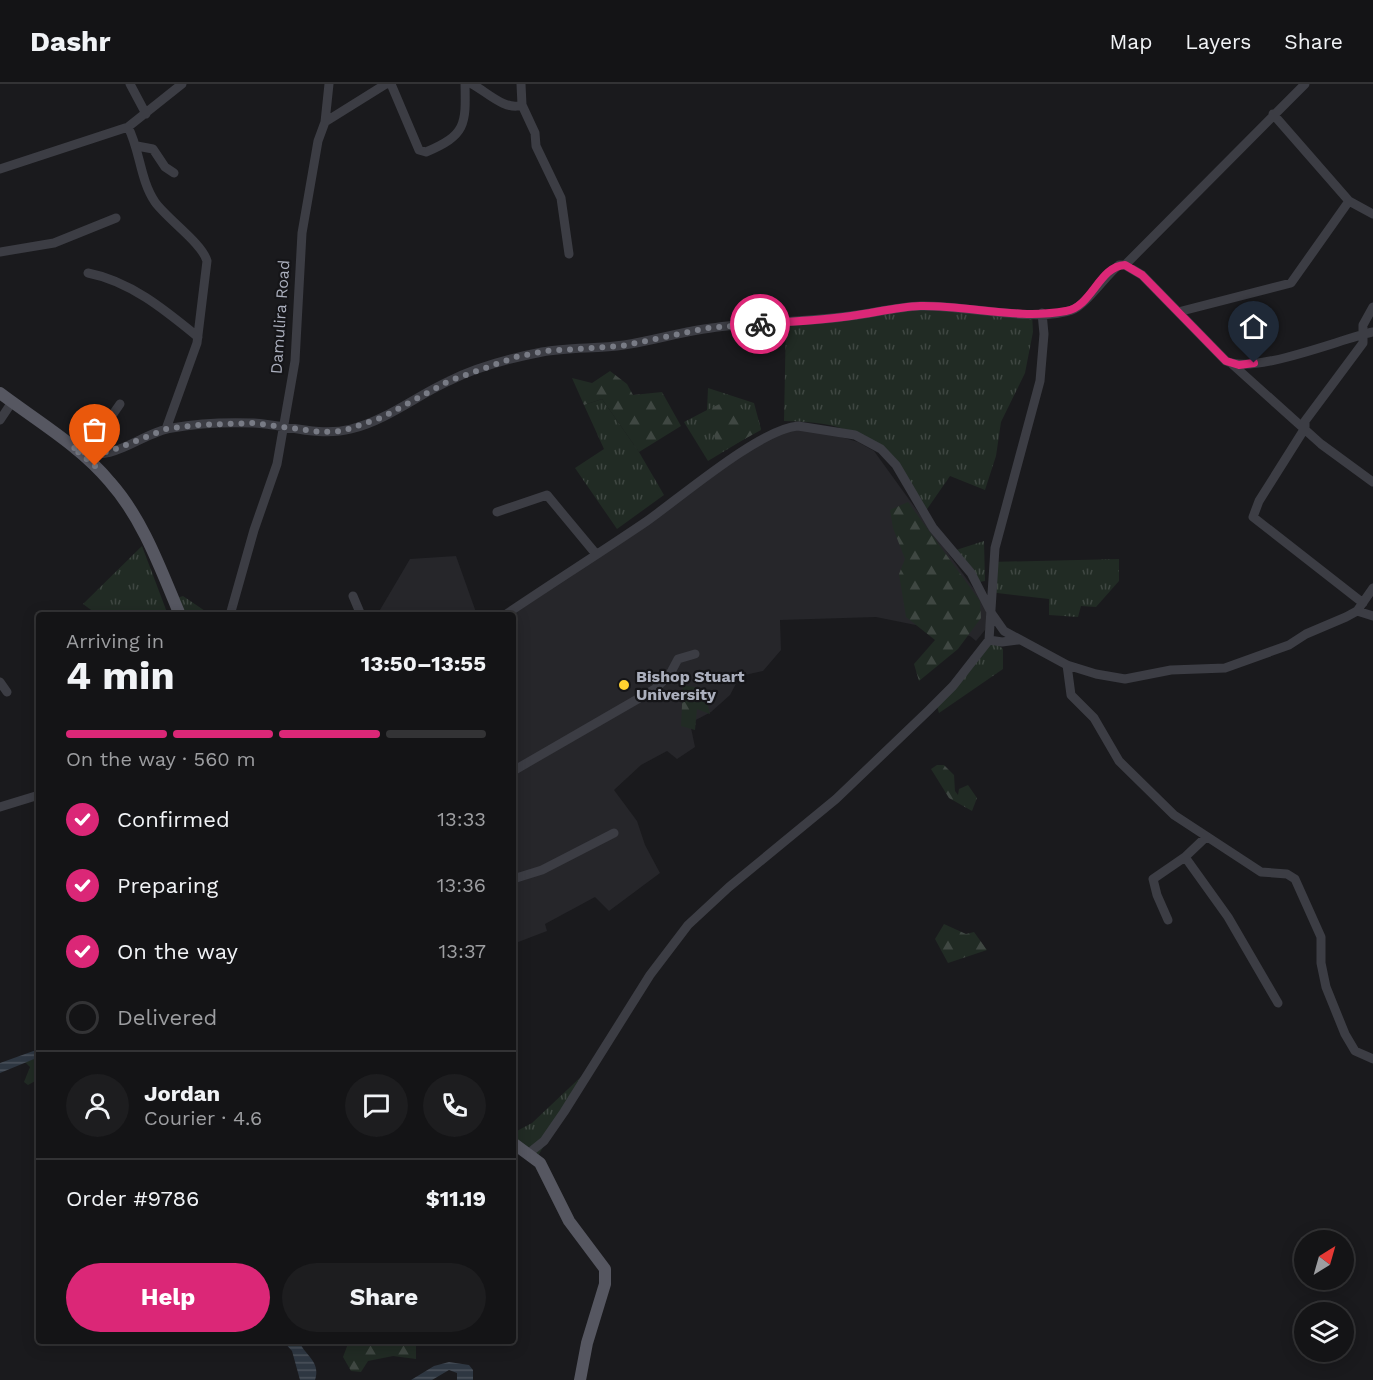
<!DOCTYPE html>
<meta charset="utf-8">
<style>
:root{--surface:#141416;--page:#1d1d1f;--text:#f1f3f6;--muted:#9d9ea1;--line:#333335;--accent:#db2777}
body{margin:0;font-family:"Work Sans",sans-serif;background:var(--page);color:var(--text);height:100vh;display:flex;flex-direction:column;font-size:22px;white-space:nowrap}
*{box-sizing:border-box;margin:0}
p{font-size:20px;color:var(--muted)}
.icon{flex:none;width:33px;height:33px;fill:none;stroke:currentColor;stroke-width:2;stroke-linecap:round;stroke-linejoin:round}
.map{position:relative;flex:1;overflow:hidden}
.drawer{position:absolute;left:36px;top:528px;width:480px;height:732px;display:flex;flex-direction:column;background:var(--surface);border-radius:6px;box-shadow:0 3px 15px #0003,0 0 0 2px var(--line)}
.drawer>*{flex:none}
.needle{width:39px;rotate:37deg}
.controls{position:absolute;left:1294px;top:1146px;display:grid;gap:12px}
.controls a{display:grid;place-items:center;width:60px;height:60px;border-radius:50%;background:var(--surface);box-shadow:0 3px 15px #0003,0 0 0 2px var(--line);font-size:30px}
.pin{position:absolute;display:grid;place-items:center;width:51px;height:51px;color:#fff;margin:-62px -26px;border-radius:50% 50% 50% 0;rotate:-45deg;box-shadow:0 0 6px #0007}
.pin .icon{rotate:45deg}
.courier{position:absolute;display:grid;place-items:center;width:60px;height:60px;margin:-30px;border:4px solid #db2777;border-radius:50%;background:#fff;color:#222;box-shadow:0 2px 8px #0007}
.head em{font-style:normal;font-weight:700}
.head div{display:flex;flex-direction:column-reverse}
.head{display:flex;align-items:center;justify-content:space-between;height:102px;padding:0 30px}
h1{font-size:39px;font-weight:700;line-height:45px}
.bar{display:grid;grid-template-columns:repeat(4,1fr);gap:9px 6px;align-content:center;height:72px;padding:0 30px}
.bar i{height:8px;border-radius:4px;background:var(--line)}
.bar .current{background:var(--accent)}
.bar p{grid-column:span 4}
.line{display:flex;align-items:center;gap:15px;padding:0 30px;border-top:2px solid var(--line)}
.line div{flex:1}
.round{display:grid;place-items:center;flex:none;width:63px;height:63px;border-radius:32px;background:var(--page)}
ol{padding:0 30px;list-style:none}
li{display:flex;align-items:center;gap:18px;height:66px}
li p{margin-inline-start:auto}
li .icon{padding:6px;border-radius:50%;background:var(--accent);color:#fff;stroke-width:4}
li:last-child{color:var(--muted)}
li i{width:33px;height:33px;border:3px solid var(--line);border-radius:50%}
.button{display:flex;gap:12px;margin-top:auto;padding:12px 30px}
.button a{flex:1;height:69px;border-radius:36px;background:var(--accent);color:#fff;font-size:24px;font-weight:700;line-height:69px;text-align:center}
.button a+a{background:var(--page);color:var(--text)}
header{display:flex;align-items:center;gap:36px;box-sizing:border-box;height:84px;padding:0 30px;background:var(--surface);border-bottom:2px solid var(--line)}
header strong{font-size:28px}
nav{display:flex;gap:33px;margin-inline-start:auto;font-size:21px}
.map>svg:first-child{display:block}
.built{fill:#26262a}
.grass{fill:url(#grass-tufts)}
.forest{fill:url(#forest-firs)}
.water{fill:url(#water-rules)}
.lines{fill:none;stroke-linecap:round;stroke-linejoin:round}
.minor{stroke:#3c3d44;stroke-width:9}
.major{stroke:#565761;stroke-width:12}
.done{stroke:#787b85;stroke-width:6;stroke-dasharray:0 10.8}
.route{stroke:#db2777;stroke-width:8}
.poi-dot{fill:#ffd12f;stroke:#151518;stroke-width:2}
.labels{text-anchor:middle;dominant-baseline:central;stroke-width:4.5;stroke-linejoin:round;paint-order:stroke}
.street-label{font-size:16px;fill:#abafbd;stroke:#151518}
.poi-label{font-size:16px;font-weight:bold;fill:#abafbd;stroke:#151518;text-anchor:start}
</style>
<header>
<strong>Dashr</strong>
<nav><a>Map</a><a>Layers</a><a>Share</a></nav>
</header>
<div class="map">
<svg width="1373" height="1296" viewBox="0 0 1373 1296">
<defs>
<pattern id="grass-tufts" width="24" height="20" patternUnits="userSpaceOnUse" patternTransform="scale(1.5)"><rect width="24" height="20" fill="#212b24"/><path d="M3 7l-1-3M5 7V3M7 7l1-3M15 17l-1-3M17 17v-4M19 17l1-3" fill="none" stroke="#3f4742"/></pattern>
<pattern id="forest-firs" width="22" height="20" patternUnits="userSpaceOnUse" patternTransform="scale(1.5)"><rect width="22" height="20" fill="#212b24"/><path d="M5 1l3.5 6h-7zM16 11l3.5 6h-7z" fill="#3f4742"/></pattern>
<pattern id="water-rules" width="6" height="5" patternUnits="userSpaceOnUse" patternTransform="scale(1.5)"><rect width="6" height="5" fill="#2e3742"/><path d="M0 2.5h6" fill="none" stroke="#4a515b"/></pattern>
</defs>
<rect width="100%" height="100%" fill="#1a1a1d"/>
<path class="built" d="M789,346H818L858,358L874,367L979,512L986,525L988,535L985,546L976,557L970,552L876,533L780,536L781,566L763,587L740,592L730,611L711,628L690,639L695,663L677,675L667,667L641,681L614,706L637,737L645,761L660,789L609,827L595,813L545,840L547,847L513,860V531L769,353Z
M456,472L477,531H377L410,475Z"/>
<path class="grass" d="M914,219L1032,229L1033,248L1025,289L1001,338L996,372L985,406L950,392L923,431C883,363 868,338 784,337L786,235L874,227Z
M708,304L754,319L761,345L708,377L684,338L707,326Z
M602,315L639,368L664,411L617,445L575,384L604,365L584,321Z
M984,457L985,497L979,498L953,467Z
M142,462L168,531H98L83,520Z
M1119,475V497L1096,523L1081,522L1078,533L1049,531V515L989,508L990,478Z
M183,512L211,531H179L173,515Z
M994,557L1003,565V585L939,629L936,619Z
M586,988L538,1072L513,1060V1049L532,1039Z"/>
<path class="forest" d="M610,287L627,300L633,311L662,308L681,342L639,368L602,315L584,321L572,294L592,299Z
M730,315L758,338L761,346L719,369L707,326Z
M908,418L980,517L981,534L958,565L919,597L914,580L935,556L906,533L899,490L905,475L893,444L890,426Z
M683,601L704,605L710,630L697,625L695,646L681,642Z
M937,681H944L954,691L955,707L958,711L959,705L968,701L977,714L972,727L949,714L931,685Z
M944,840L966,850L974,848L987,866L948,879L935,855Z
M39,973V995L28,1001L24,998L30,983L25,978Z
M349,1257H424L416,1260V1275L393,1272L368,1277L361,1288L351,1287L343,1273Z"/>
<path class="water" d="M39,965V973L0,989V979Z
M283,1257H299C305,1272 321,1277 315,1296H300L292,1267Z
M449,1278L469,1281L473,1286V1296H457V1289L449,1286L432,1296H411L434,1282Z"/>
<g class="lines">
<path class="minor" d="M130,0L146,30
M391,0L419,66L426,68C466,51 466,41 465,0
M472,0C487,8 505,27 522,21
M521,0L522,21L535,49L536,62L561,114L569,170
M1273,30L1349,117
M325,38L329,0
M128,43C140,66 140,96 155,118C167,135 202,159 207,177L197,259L166,345
M137,62L153,65L165,83L174,89
M0,85L128,43L182,0
M0,168L54,159L116,134
M1125,181L1305,0
M88,189C130,197 165,226 198,253
M1178,228L1291,199L1349,117L1373,130
M1232,280L1321,360L1373,398
M0,336L12,318
M80,366C112,381 142,348 172,344C199,339 227,338 254,339C286,341 319,353 351,345C387,336 416,312 449,297C477,283 511,274 542,268C569,263 597,265 624,261C651,257 677,249 704,245C752,237 802,239 850,232C874,229 897,223 921,222C963,221 1036,239 1072,226C1085,222 1106,191 1119,181H1125L1142,191L1226,277C1254,291 1340,255 1373,248
M86,369L120,320
M497,428L547,411L596,470
M353,512L361,531
M1363,519L1253,433L1259,417L1305,344V337L1363,259V241L1373,223
M1357,527L1373,532
M230,531L254,446L277,380L295,277L302,149L318,57L325,38L386,0
M505,531C552,499 600,469 647,437C681,413 760,345 798,342L855,351L881,365L896,381L933,444L971,489L992,530L1004,547L1067,581L1096,590L1125,595L1171,586L1225,584L1289,561L1306,550L1346,533L1357,527L1373,504
M989,556L1002,558L1018,556
M1067,581L1071,611L1094,634L1119,677L1174,731L1261,788L1287,790L1295,795L1321,853V879L1326,903L1345,950L1355,967L1373,975
M0,598L7,608
M513,687L655,605L670,590L678,575L695,570
M0,723L39,711
M1206,753L1185,773L1228,833L1278,919
M513,795L542,786L614,749
M1168,836L1157,811L1153,795L1185,773
M529,1069L544,1057L564,1028L650,891L688,841L729,803L836,715L929,626L953,602L989,556L995,464L1040,297L1044,250L1042,229"/>
<path class="major" d="M0,309C37,337 80,362 110,398C143,435 161,486 180,531
M513,1059L540,1079L569,1137L605,1185V1200L587,1259L580,1296"/>
</g>
<g class="lines">
<path class="done" d="M95,382L72,363L86,369L108,368L166,345L196,341L253,339L321,348L343,347L383,333L449,297L516,273L545,267L622,262L707,244L760,240"/>
<path class="route" d="M760,240C790,238 821,236 851,232C874,229 897,223 920,222C968,221 1018,236 1066,227C1092,223 1099,182 1125,181L1142,191L1226,277L1239,281L1254,279"/>
</g>
<circle class="poi-dot" cx="624" cy="601" r="6"/>
<g class="labels">
<g class="street-label">
<text transform="translate(280 233) rotate(-86)">Damulira Road</text>
</g>
<g class="poi-label">
<text x="636" y="592">Bishop Stuart<tspan x="636" dy="18">University</tspan></text>
</g>
</g>
</svg>
<div class="controls">
<a><svg class="needle" viewBox="-14 -14 28 28"><path d="M0-13l5 13h-10z" fill="#e53935"/><path d="M0 13l5-13h-10z" fill="#9d9ea1"/></svg></a>
<a><svg class="icon" aria-label="layers" viewBox="0 0 24 24"><path d="M12 4l9 5-9 5-9-5zM3 14l9 5 9-5"/></svg></a>
</div>
<div class="pin" style="left:95px;top:382px;background:#ea580c"><svg class="icon" aria-label="bag" viewBox="0 0 24 24"><path d="M5 8h14l-1 12H6zM9 8a3 3 0 0 1 6 0"/></svg></div>
<div class="pin" style="left:1254px;top:279px;background:#1f2937"><svg class="icon" aria-label="home" viewBox="0 0 24 24"><path d="M3 11l9-7 9 7M6 9v11h12V9"/></svg></div>
<div class="courier" style="left:760px;top:240px"><svg class="icon" aria-label="bike" viewBox="0 0 24 24"><circle cx="6" cy="16" r="4"/><circle cx="18" cy="16" r="4"/><path d="M6 16l4-8h5l3 8M10 8l3 8H6M13 5h3"/></svg></div>
<section class="drawer">
<div class="head"><div><h1>4 min</h1><p>Arriving in</p></div><em>13:50–13:55</em></div>
<div class="bar"><i class="current"></i><i class="current"></i><i class="current"></i><i></i><p>On the way · 560 m</p></div>
<ol>
<li><svg class="icon" aria-label="check" viewBox="0 0 24 24"><path d="M5 12l5 5 9-10"/></svg>Confirmed<p>13:33</p></li>
<li><svg class="icon" aria-label="check" viewBox="0 0 24 24"><path d="M5 12l5 5 9-10"/></svg>Preparing<p>13:36</p></li>
<li><svg class="icon" aria-label="check" viewBox="0 0 24 24"><path d="M5 12l5 5 9-10"/></svg>On the way<p>13:37</p></li>
<li><i></i>Delivered</li>
</ol>
<div class="line" style="height:108px"><a class="round"><svg class="icon" aria-label="person" viewBox="0 0 24 24"><circle cx="12" cy="8" r="4"/><path d="M4 21q1-7 8-7t8 7"/></svg></a><div><b>Jordan</b><p>Courier · 4.6</p></div><a class="round"><svg class="icon" aria-label="chat" viewBox="0 0 24 24"><path d="M4 5h16v11H9l-5 4z"/></svg></a><a class="round"><svg class="icon" aria-label="phone" viewBox="0 0 24 24"><path d="M5 4h4l2 5-3 2q2 4 5 5l2-3 5 2v4C11 20 4 13 5 4z"/></svg></a></div>
<div class="line" style="height:78px"><div>Order #9786</div><b>$11.19</b></div>
<div class="button"><a>Help</a><a>Share</a></div>
</section>
</div>
